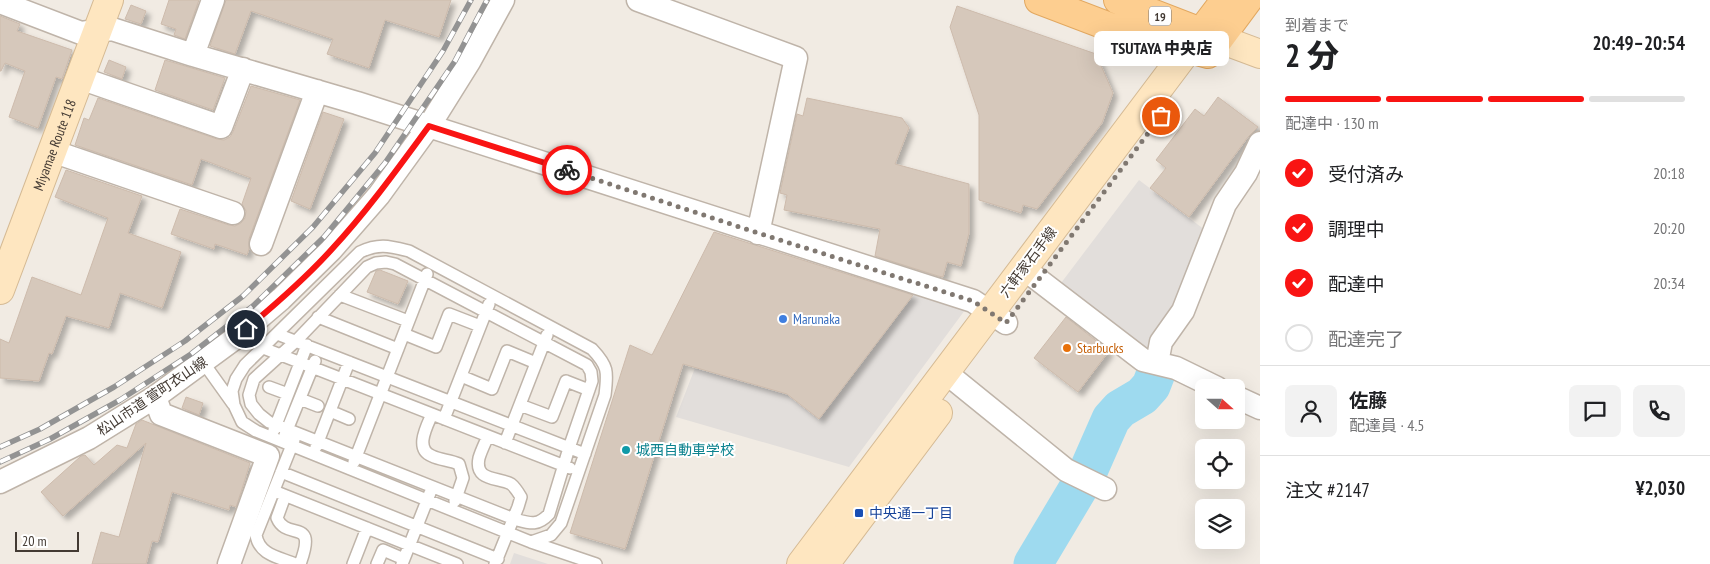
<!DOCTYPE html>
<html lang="ja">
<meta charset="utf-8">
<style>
:root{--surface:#fff;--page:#f2f2f2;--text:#202124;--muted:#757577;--line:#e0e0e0;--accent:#f91413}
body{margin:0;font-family:"PT Sans Narrow","Noto Sans JP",sans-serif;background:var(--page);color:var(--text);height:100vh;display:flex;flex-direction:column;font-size:19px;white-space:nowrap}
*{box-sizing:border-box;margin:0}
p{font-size:16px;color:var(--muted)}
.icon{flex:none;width:28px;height:28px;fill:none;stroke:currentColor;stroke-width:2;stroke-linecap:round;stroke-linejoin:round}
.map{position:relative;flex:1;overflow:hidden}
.details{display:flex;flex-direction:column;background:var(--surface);width:450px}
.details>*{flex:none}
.needle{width:32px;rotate:111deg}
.controls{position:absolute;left:1195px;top:379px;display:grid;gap:10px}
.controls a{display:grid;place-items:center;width:50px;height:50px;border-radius:8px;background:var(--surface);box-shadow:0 5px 20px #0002;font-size:25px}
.scale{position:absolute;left:15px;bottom:12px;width:64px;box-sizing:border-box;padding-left:5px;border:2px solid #433a33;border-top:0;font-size:14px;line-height:18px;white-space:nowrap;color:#433a33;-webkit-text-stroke:4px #fff;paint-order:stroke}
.pin{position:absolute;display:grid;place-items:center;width:42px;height:42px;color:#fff;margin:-21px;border:2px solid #fff;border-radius:50%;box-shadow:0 1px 5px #0007}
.courier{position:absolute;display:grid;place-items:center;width:50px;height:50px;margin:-25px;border:4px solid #f91413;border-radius:50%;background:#fff;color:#222;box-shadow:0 1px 6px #0007}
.bubble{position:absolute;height:35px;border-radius:8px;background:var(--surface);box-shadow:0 5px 20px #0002;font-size:16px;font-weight:800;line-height:35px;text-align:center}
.summary em{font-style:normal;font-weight:800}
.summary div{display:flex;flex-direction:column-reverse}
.summary{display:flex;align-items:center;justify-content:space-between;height:85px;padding:0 25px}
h1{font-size:32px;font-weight:800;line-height:38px}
.bar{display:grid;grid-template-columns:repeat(4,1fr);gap:8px 5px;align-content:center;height:60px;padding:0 25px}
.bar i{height:6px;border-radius:4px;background:var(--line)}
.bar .active{background:var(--accent)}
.bar p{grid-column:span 4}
.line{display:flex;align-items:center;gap:12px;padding:0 25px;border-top:1px solid var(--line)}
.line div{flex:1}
.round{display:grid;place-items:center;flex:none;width:52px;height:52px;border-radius:8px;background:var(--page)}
ol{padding:0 25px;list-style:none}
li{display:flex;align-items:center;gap:15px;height:55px}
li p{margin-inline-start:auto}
li .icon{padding:5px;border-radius:50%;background:var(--accent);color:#fff;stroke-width:4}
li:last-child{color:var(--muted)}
li i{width:28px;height:28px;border:2px solid var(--line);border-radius:50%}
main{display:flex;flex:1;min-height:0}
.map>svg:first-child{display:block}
.parking{fill:#e2dedb}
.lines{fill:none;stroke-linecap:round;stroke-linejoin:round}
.river{stroke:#9edaef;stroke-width:39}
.building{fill:#d6c8bb;stroke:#cdbbac;filter:url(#shadow)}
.lane-casing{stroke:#bfb4a9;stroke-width:14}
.street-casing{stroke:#bfb4a9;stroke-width:25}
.secondary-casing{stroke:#d5ba94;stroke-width:30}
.primary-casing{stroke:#e2a860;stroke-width:30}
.lane{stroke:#fff;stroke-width:11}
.street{stroke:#fff;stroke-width:22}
.secondary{stroke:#fee6c0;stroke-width:28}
.primary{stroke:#fdce90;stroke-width:28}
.rail-casing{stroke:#939393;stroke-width:5.5}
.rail{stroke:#fff;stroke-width:4;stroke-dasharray:11;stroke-linecap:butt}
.done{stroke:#807871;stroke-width:5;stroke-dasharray:0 9}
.route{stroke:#f91413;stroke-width:6}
.shop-dot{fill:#3f7fe0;stroke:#fff;stroke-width:2}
.food-dot{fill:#e8710a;stroke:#fff;stroke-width:2}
.culture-dot{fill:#0f9aa8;stroke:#fff;stroke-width:2}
.transit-dot{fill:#1a4fb4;stroke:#fff;stroke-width:2}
.labels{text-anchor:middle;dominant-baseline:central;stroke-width:4;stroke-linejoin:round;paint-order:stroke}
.shield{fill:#fff;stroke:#7b7570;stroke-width:1}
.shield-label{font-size:12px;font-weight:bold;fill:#433a33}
.street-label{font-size:14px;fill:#433a33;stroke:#fff}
.shop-label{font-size:14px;fill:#366cbe;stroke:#fff;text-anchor:start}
.food-label{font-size:14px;fill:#c56008;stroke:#fff;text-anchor:start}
.culture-label{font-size:14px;fill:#0d838f;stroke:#fff;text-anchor:start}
.transit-label{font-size:14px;fill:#164399;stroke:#fff;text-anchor:start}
</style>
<main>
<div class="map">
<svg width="1260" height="564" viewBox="0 0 1260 564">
<defs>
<filter id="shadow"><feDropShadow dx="4.5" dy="4.5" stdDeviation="2.5" flood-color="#0004"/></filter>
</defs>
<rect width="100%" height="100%" fill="#f1ebe3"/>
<path class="parking" d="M1139,180L1205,230L1175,308L1151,337L1148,349L1136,347L1058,287Z
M916,291L965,310L849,467L676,417L695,368L787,394L819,419Z
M514,553L548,564H510Z"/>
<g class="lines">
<path class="river" d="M1089,469L1111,419L1120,409L1142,396L1151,386L1156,373
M1033,564L1079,487"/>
</g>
<path class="building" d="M169,0H199L185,39L174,35L176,29L161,24Z
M226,0H451L439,37L385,20L369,68L327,54L333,39L251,11L235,54L210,46Z
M131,5L146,11L141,24L125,19Z
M957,6L1096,54L1113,93L1102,123L1037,209L1023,205L1021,213L979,200V115L950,27Z
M0,16L20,24L17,31L72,50L62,79L56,77L38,128L9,117L25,71L5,63L1,71H0Z
M109,60L126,67L122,79L104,72Z
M165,60L225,78L213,110L155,90Z
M251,86L300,100L249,239V249L247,255L215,244L214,249L171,234L180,209L229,225L235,226L241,223L245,218L246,211L242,204L251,178L201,159L192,185L75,145L84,118L89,120L98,98L217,139L224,140L230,137L233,132Z
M1218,97L1258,127L1248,137L1189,217L1150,188L1166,168L1156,160L1195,109L1204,116Z
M807,98L902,118L909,128L895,164L969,184V233L961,266L947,262L943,277L938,276L875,256L880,229L784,210L787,195L780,193L797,114L803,116Z
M323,112L344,119L310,209L291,201Z
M66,170L142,196L128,233L181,252L162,308L120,293L109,328L66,316L52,354L49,353L39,381L0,378V339L9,343L32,277L81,295L108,218L55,197Z
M714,232L913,295L819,419L787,394L683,364L625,549L570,533L630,345L652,355Z
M380,270L408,281L398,304L367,292L376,271Z
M1066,317L1109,351L1078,392L1034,358Z
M186,397L203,403L199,415L182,408Z
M142,420L250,463L242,489L236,507L230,505L229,510L172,492L158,542L152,541L146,564H92L101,532L119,537L146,443L63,516L41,492L81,456L85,455L94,465L117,445L127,448L136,424Z"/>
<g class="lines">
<defs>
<path id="lane" d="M386,262L395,264L587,365L591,372L592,381L569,448L549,514C537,527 529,523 514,519L269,422L259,414L251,404L249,395L254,379L296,341L367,267L376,263Z
M340,295L408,321
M318,317L398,349
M277,334L585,454
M404,334L436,347L449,314L480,326
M263,348L570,468
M203,362L233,404
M461,376L492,389L507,351L536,363
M269,387L288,394
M300,399L318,406
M520,405L552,417L566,381L589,390
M330,411L349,419
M432,414C427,426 414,449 432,456C440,460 450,460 459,464L463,478L455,501
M444,419L489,304
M274,430L307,345
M285,435L315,361
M488,436C485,443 481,451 479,458C474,482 499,477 511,484C515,487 518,492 521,497L518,507L495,564
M294,440L256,535C259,555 279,557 295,564
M505,443L547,335
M316,447L349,362
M354,462L427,274
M281,472L498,559
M274,491L457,564
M285,496L277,518C287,542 318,516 300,564
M531,542L551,535L561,523L605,395C608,371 608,366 592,349L409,251C389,246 379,243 360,252L245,365L236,379L232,391L234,405L242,422L256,431L531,542L596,564
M353,564L367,528
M377,564L383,550L404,559
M402,564L430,493"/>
<path id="street" d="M638,0L796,58L758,233
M0,2L81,33L112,29L193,55L357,103L973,301L1006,323
M193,55L213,0
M80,78L221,127L243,69
M52,151L233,213
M261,244L317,91
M1023,268L1143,360L1176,368L1217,388
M1157,363L1161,342L1183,311L1225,204L1246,173L1260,143
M945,372L1066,470L1105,489
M155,397L161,414L268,456L229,564
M1236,397L1260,408
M0,482L89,438L155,397L234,339L281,299L331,250L379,195L429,126L469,62L503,0"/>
<g id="secondary">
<path id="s1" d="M0,290L109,0"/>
<path d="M801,564L1201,32L1260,54"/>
<path d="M825,564L938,413"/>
</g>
<path id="primary" d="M1039,0L1110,27L1208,54L1248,0
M1118,0L1201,32L1223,3"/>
</defs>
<use href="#lane" class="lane-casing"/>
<use href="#street" class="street-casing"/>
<use href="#secondary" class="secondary-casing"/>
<use href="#primary" class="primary-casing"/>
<use href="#lane" class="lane"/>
<use href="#street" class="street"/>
<use href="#secondary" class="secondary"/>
<use href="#primary" class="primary"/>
<defs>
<path id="rail" d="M0,447L40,429L114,387L185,341L243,296L313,227L375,153L443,51L471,0
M0,462L50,439L120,400L191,354L253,306L324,237L385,163L455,61L487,0"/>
</defs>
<use href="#rail" class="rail-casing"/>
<use href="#rail" class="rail"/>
</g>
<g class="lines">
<path class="done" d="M567,170L758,233L973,301L1006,323L1161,116"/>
<path class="route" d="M246,329C276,304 306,278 332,249C368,210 398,168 429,126L567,170"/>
</g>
<circle class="shop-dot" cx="783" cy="319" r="5"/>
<circle class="food-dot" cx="1067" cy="348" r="5"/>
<circle class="culture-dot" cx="626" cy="450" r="5"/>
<rect class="transit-dot" x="854" y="508" width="10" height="10" rx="2.5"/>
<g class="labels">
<rect class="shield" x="1149" y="6.5" width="22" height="19" rx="4"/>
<g class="shield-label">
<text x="1160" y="16">19</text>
</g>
<g class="street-label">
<text stroke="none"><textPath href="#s1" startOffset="155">Miyamae Route 118</textPath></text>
<text transform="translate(1028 262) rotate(-53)">六軒家石手線</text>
<text transform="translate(152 396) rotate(-34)">松山市道 萱町衣山線</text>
</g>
<g class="shop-label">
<text x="793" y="319">Marunaka</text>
</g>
<g class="food-label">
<text x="1077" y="348">Starbucks</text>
</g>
<g class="culture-label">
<text x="636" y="450">城西自動車学校</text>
</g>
<g class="transit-label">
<text x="869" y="513">中央通一丁目</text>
</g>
</g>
</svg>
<div class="controls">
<a><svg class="needle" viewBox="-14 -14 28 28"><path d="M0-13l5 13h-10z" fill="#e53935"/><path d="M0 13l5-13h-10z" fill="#757577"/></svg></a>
<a><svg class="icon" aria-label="locate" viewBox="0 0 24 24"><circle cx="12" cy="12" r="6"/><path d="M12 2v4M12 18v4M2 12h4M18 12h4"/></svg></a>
<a><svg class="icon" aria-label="layers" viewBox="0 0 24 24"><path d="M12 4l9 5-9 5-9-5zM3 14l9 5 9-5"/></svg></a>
</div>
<div class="scale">20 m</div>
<div class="pin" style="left:1161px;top:116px;background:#ea580c"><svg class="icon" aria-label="bag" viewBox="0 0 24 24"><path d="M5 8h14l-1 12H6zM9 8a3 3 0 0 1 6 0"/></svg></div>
<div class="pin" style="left:246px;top:329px;background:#1f2937"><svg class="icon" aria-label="home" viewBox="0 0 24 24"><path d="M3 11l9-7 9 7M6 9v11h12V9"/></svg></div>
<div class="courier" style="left:567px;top:170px"><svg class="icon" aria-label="bike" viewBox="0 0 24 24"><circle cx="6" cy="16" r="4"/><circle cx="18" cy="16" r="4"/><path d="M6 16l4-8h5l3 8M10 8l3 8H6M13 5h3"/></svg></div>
<div class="bubble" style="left:1094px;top:31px;width:135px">TSUTAYA 中央店</div>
</div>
<section class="details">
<div class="summary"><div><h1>2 分</h1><p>到着まで</p></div><em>20:49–20:54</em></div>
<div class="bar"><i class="active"></i><i class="active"></i><i class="active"></i><i></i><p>配達中 · 130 m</p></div>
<ol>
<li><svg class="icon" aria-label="check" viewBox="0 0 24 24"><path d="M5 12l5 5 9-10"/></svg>受付済み<p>20:18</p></li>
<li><svg class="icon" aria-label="check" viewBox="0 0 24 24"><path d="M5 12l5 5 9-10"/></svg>調理中<p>20:20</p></li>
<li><svg class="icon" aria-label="check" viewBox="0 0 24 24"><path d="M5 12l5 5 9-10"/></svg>配達中<p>20:34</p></li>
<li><i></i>配達完了</li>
</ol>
<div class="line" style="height:90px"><a class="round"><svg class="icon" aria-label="person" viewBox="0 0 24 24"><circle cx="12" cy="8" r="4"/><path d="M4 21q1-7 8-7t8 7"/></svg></a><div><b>佐藤</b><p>配達員 · 4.5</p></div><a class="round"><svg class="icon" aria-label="chat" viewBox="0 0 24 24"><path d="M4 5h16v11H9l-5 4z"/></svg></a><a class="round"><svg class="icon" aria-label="phone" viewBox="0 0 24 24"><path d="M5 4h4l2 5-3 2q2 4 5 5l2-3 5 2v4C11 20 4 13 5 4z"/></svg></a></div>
<div class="line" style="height:65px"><div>注文 #2147</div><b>¥2,030</b></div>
</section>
</main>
